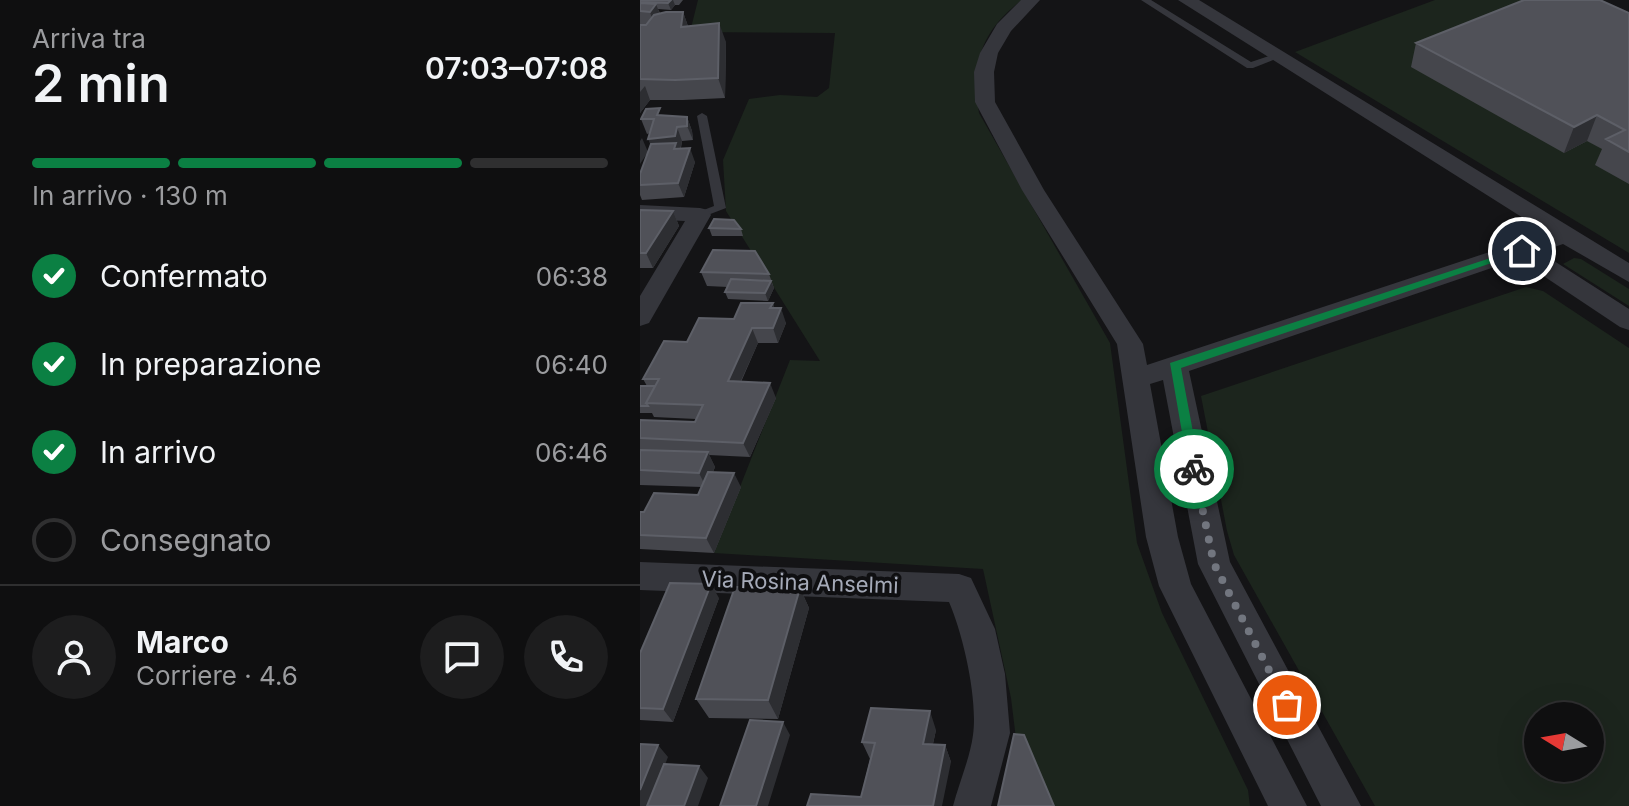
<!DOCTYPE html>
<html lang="it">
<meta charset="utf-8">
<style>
:root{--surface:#0f0f10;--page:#1d1d1e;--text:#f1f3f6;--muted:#9b9c9f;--line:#2f2f30;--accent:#0b8043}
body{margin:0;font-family:Inter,sans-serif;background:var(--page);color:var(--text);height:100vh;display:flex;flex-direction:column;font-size:30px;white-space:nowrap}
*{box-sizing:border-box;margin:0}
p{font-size:26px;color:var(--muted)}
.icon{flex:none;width:44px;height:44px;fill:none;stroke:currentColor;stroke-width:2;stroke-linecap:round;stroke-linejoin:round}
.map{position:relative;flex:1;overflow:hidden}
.drawer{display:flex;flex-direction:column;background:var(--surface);width:640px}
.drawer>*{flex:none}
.needle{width:52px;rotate:281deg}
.buttons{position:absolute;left:884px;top:702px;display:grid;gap:16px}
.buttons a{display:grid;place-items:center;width:80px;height:80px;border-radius:50%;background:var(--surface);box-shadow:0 8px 32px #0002,0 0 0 2px var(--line);font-size:40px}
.pin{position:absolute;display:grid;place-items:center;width:68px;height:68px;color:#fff;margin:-34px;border:4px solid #fff;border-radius:50%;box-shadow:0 2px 8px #0007}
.courier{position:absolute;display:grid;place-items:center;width:80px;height:80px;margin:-40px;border:6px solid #0b8043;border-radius:50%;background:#fff;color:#222;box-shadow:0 2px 10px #0007}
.head em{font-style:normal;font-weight:600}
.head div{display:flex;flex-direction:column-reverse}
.head{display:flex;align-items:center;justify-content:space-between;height:136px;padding:0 32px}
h1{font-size:52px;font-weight:600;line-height:60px}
.bar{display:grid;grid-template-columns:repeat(4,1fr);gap:12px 8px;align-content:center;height:96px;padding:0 32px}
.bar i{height:10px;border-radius:6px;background:var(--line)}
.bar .current{background:var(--accent)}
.bar p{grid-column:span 4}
.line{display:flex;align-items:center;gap:20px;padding:0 32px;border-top:2px solid var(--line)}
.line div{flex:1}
.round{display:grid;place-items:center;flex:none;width:84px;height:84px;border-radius:42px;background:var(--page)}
ol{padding:0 32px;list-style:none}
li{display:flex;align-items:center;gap:24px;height:88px}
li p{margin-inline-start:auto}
li .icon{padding:8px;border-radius:50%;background:var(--accent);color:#fff;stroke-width:4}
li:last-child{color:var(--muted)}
li i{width:44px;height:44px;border:4px solid var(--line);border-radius:50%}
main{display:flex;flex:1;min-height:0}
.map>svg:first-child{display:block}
.green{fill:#1c251d;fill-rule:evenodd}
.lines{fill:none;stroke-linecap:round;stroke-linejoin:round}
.service{fill:#35363c;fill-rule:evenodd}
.minor{fill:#35363c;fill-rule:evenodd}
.wall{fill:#45464c}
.shaded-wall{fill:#2d2e32}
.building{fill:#505158;stroke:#5d5f67;stroke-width:2}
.route{fill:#0b8043}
.done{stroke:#72767f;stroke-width:8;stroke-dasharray:0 14.4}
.labels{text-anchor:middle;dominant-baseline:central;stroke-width:8;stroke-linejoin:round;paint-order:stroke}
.street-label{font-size:22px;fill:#a5aab8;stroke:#0f0f11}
</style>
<main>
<section class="drawer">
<div class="head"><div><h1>2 min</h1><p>Arriva tra</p></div><em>07:03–07:08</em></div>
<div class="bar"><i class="current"></i><i class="current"></i><i class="current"></i><i></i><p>In arrivo · 130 m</p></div>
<ol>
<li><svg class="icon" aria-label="check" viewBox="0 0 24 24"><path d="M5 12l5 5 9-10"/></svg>Confermato<p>06:38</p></li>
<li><svg class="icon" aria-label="check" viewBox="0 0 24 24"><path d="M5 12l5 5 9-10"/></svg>In preparazione<p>06:40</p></li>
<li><svg class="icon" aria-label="check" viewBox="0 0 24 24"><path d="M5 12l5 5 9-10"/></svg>In arrivo<p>06:46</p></li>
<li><i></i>Consegnato</li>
</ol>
<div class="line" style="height:144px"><a class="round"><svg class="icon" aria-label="person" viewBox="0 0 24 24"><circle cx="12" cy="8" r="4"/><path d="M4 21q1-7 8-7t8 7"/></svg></a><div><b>Marco</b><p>Corriere · 4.6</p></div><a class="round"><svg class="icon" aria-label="chat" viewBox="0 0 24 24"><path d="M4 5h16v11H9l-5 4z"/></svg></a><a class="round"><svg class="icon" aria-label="phone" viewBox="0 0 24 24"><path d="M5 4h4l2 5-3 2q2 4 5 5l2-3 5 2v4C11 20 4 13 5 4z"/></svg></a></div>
</section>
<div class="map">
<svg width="989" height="806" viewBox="0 0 989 806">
<rect width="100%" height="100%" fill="#141416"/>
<path class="green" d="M58,0H382C341,31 331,63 339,113L470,343L497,543L522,613L608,790L610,806H411L377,747L371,698L343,569L74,553L150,360L180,361L86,211L83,160L109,99L140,95L177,97L189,88L195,33L50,32Z
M795,0H918L989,32V253L655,52Z
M934,258L941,259L989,289V306L923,264Z
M886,287L903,291L989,348V806H735L594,555L587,531L561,396ZM898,716H950V768H898Z"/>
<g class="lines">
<path class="service" d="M501,0H511L611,62L638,53L643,56L613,68H607Z
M62,113L67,116L86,208L60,218L56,217V213L74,206L57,116Z"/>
<path class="minor" d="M381,0H400L371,31L358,53L354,72L355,102L404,190L503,344L507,365L907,233L538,0H559L989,263V282L923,244L900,252L989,309V330L980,327L878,259L549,371L590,562L721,806H681L558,564L523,380L510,384L538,537L551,584L667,806H628L519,586L506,537L477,344L382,190L335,102L334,72L340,53L357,24Z
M0,205L60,208L68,210L71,215L9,323L0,326V296L45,221L0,219Z
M0,562L319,574L331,578L355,629L365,674L370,733L351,806H313C319,783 330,758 333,735C338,699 323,634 309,602L0,590Z"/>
</g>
<path class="wall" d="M0,0H43L39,5H35L31,10L18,9L20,13L43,12L48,26L86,42L85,98L43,100H10L0,113Z
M989,13V184L955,165L962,149L947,141L924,153L771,67L776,43Z
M23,116L47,117L52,131L53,140L42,141L41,148L55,162L44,197L2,200L0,195V174L11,145L10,133L7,134L1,119Z
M0,210L33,211L39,226L13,268H0Z
M69,228L101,229L103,236H72Z
M61,272L129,274L134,288L128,301L88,299L85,292L88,287L67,286Z
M133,303L134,308L146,323L138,343H118L101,382L136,398L110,457L69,455L75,467L73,472L101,487L74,553L0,549V512H4L58,495L62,487L0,485V420L55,422L56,419L14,417L12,413H0V386H7L3,379L47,342L94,319Z
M160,588L169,608L138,719L69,718L56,699Z
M79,598L33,722L0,720V653Z
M296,730L293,744L305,745L311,762L221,797L230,759L222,742Z"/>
<path class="shaded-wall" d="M31,0H33L35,5L31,10L28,3Z
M16,4L21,17L14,25L10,12Z
M43,12L50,32L41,27Z
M79,23L86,42L85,98L78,78Z
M5,86L10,100L0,113V92Z
M957,115L947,141L924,153L934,127Z
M47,117L52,131L53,140L47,126Z
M37,127L42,141L40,150L14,153L8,139Z
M2,138L8,152L0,164V141Z
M50,148L55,162L44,197L38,183Z
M33,211L39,226L13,268L6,253Z
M131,281L134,288L128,301L125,293Z
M133,303L137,317L141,308L146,323L138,343L133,328L130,308Z
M112,328L118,343L94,396L88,381Z
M130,383L136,398L110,457L103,443Z
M68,452L75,467L66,487L59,473Z
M94,473L101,487L74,553L66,538Z
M71,584L79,598L33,722L23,709Z
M160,588L169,608L138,719L128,700Z
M290,711L296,730L289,761L283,744Z
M143,722L150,735L128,806H116Z
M18,745L28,757L9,806H0V790Z
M305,745L311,762L302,806H293Z
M59,766L68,778L58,806H44Z"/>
<path class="building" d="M0,0H31L28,3L0,2Z
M884,0H960L989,13V152L966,139L985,130L957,115L934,127L776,43Z
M0,3L16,4L10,12L0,11Z
M26,12H43L41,27L79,23L78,78L35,80L0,79V25H6L14,15Z
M20,108L17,115L47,117V126L37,127L35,136L8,139L14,119H1L6,109Z
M36,143L34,149L50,148L38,183L0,185V174L11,144Z
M0,210L33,211L6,253H0Z
M74,219L94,220L101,229L69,228Z
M73,250L115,251L129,274L61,272Z
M91,279L131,281L125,293L85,292Z
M101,303H133L130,308H141L133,328H112L88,381L130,383L103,443L0,438V420L55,422L63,405L6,403L19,379H3L24,341L47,342L59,318L94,319Z
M0,386H15L6,403L8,406H0Z
M0,450L68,452L59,473L0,470Z
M68,472L94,473L66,538L0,535V512H4L14,493L58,495Z
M30,583L71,584L23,709L0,708V653Z
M95,587L160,588L128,700L56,699Z
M231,708L290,711L283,744L305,745L293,806H167L171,794L221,797L235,743L222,742Z
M110,720L143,722L116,806H80Z
M374,734L384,735L414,806H358Z
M0,744L18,745L0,790Z
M24,764L59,766L44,806H7Z"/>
<path class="route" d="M878,249L887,251L541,368L560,469L558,473H549L530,363Z"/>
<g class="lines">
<path class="done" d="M554,469L574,564L647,705"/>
</g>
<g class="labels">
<g class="street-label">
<text transform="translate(160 582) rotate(2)">Via Rosina Anselmi</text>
</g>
</g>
</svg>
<div class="buttons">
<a><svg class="needle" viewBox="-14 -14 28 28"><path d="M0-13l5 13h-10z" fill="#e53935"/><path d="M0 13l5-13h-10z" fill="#9b9c9f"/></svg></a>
</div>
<div class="pin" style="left:647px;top:705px;background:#ea580c"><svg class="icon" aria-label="bag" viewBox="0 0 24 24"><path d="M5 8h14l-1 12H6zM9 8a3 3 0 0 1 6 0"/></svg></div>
<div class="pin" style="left:882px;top:251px;background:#1f2937"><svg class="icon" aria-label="home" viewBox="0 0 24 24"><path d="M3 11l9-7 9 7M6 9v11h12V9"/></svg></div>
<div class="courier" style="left:554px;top:469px"><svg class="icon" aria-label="bike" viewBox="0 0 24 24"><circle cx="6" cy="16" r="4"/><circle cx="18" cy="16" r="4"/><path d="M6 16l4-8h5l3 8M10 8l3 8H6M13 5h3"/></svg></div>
</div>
</main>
